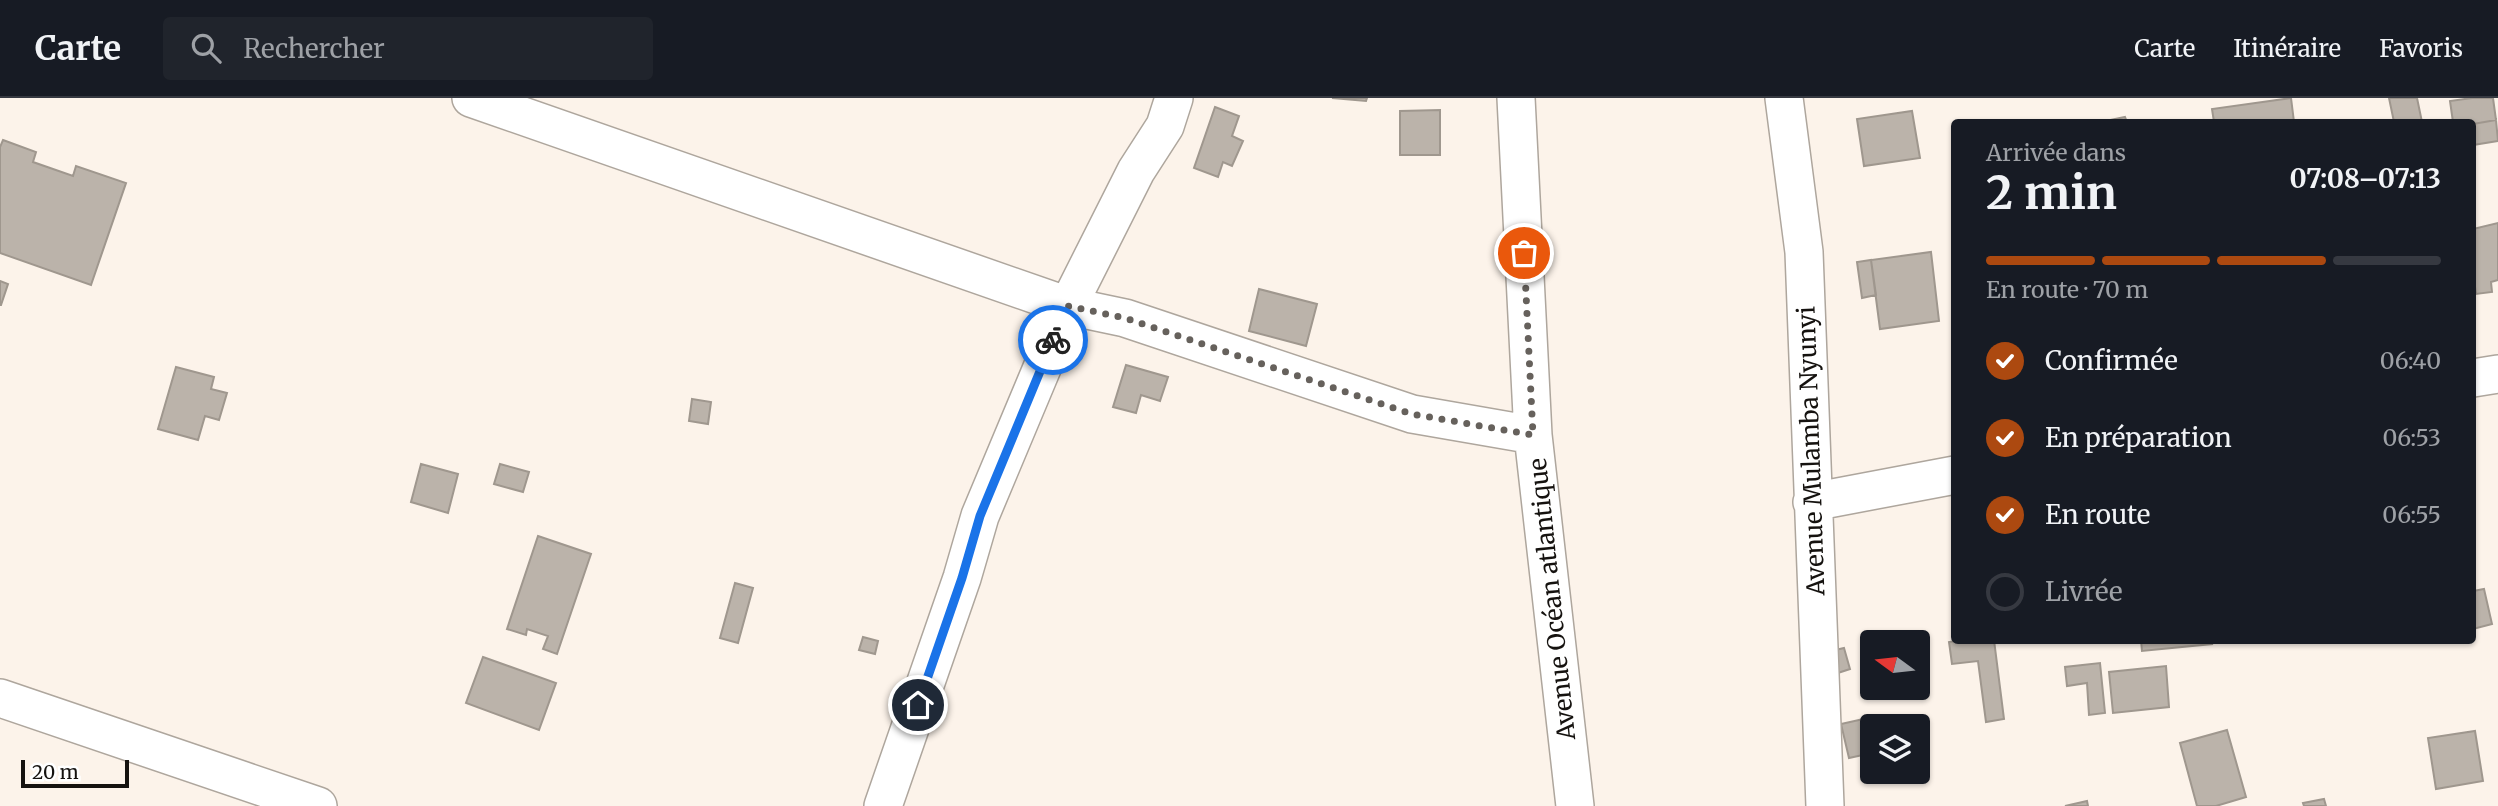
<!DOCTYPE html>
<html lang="fr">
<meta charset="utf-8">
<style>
:root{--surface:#171b24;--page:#20242c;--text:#f1f3f6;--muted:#9ea1a6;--line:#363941;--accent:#ac4910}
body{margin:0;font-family:Merriweather,serif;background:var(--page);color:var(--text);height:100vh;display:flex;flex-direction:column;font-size:26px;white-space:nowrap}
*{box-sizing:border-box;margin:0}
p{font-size:23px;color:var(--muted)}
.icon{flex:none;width:38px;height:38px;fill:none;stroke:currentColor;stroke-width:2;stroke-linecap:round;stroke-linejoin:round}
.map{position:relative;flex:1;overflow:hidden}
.drawer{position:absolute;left:1951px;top:21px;width:525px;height:525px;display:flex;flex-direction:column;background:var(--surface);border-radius:7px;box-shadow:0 2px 5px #0004}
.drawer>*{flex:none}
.needle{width:46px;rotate:285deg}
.fabs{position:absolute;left:1860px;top:532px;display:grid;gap:14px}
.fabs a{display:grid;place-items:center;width:70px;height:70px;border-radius:7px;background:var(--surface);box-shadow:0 2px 5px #0004;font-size:35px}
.scale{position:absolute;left:21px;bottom:18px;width:108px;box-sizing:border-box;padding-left:7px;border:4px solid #15120f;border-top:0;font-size:19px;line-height:24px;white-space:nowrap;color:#15120f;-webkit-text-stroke:5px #fff;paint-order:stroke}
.pin{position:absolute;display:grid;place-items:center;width:60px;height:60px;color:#fff;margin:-30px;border:4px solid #fff;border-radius:50%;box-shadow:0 2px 7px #0007}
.courier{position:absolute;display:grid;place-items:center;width:70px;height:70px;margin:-35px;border:5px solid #1a73e8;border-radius:50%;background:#fff;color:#222;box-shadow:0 2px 9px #0007}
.overview em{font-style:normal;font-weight:700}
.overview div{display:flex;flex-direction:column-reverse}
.overview{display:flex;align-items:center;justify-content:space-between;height:119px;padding:0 35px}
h1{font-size:46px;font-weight:700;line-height:52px}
.bar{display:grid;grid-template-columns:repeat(4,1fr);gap:10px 7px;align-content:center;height:84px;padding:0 35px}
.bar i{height:9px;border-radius:5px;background:var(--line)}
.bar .current{background:var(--accent)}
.bar p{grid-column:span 4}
ol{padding:0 35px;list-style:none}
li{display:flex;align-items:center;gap:21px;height:77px}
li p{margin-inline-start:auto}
li .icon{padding:7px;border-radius:50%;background:var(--accent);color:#fff;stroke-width:4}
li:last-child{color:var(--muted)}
li i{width:38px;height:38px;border:4px solid var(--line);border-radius:50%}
header{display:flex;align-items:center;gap:42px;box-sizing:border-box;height:98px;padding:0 35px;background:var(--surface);border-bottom:2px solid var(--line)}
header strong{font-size:33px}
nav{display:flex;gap:38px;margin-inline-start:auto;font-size:24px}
.search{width:490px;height:63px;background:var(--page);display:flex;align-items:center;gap:18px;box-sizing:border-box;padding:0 24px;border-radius:7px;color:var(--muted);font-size:26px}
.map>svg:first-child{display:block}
.building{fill:#bbb3aa;stroke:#9f978e;stroke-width:2}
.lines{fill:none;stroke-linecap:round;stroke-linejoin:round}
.street-casing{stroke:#aea69d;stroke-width:40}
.street{stroke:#fff;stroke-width:37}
.done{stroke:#66615c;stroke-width:7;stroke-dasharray:0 12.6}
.route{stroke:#1a73e8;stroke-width:9}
.labels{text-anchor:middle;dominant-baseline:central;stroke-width:5;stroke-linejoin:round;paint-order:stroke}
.street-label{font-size:24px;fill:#15120f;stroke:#fff}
</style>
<header>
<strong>Carte</strong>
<div class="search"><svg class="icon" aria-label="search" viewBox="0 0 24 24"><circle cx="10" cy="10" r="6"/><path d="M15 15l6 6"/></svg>Rechercher</div>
<nav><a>Carte</a><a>Itinéraire</a><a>Favoris</a></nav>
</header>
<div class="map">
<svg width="2498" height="708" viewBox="0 0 2498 708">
<rect width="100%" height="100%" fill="#fcf3ea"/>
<path class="building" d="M1332,0H1367L1366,3Z
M2291,0L2294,24H2214L2212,11Z
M2389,0H2417L2422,24H2394Z
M2472,0H2493L2496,22L2473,26L2453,24L2450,3Z
M1215,9L1239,18L1232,38L1243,43L1232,68L1223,64L1218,79L1194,70Z
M1440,12V57H1400V13Z
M1912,13L1920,60L1864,68L1857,21Z
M2125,19L2127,24H2101Z
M2496,22L2498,43L2473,47V26Z
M3,42L36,54L33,64L73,78L76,68L126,85L91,187L0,155V49Z
M2498,125V182L2491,184L2492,194L2476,196L2473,175V131Z
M1931,154L1939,223L1880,231L1871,162Z
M1871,162L1876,197L1862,200L1857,164Z
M0,183L8,186L1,207H0Z
M1259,191L1317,206L1306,248L1249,233Z
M1126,267L1168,279L1160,303L1141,297L1136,315L1113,309Z
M176,269L214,279L211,291L227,295L219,322L205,318L198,342L158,331Z
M692,301L711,304L708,326L689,323Z
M421,366L458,376L448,415L411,404Z
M500,366L529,374L523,394L494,386Z
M538,438L591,456L557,556L543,551L548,538L527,531L526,537L507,531Z
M735,485L753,490L738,545L720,540Z
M2484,491L2492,526L2473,531V493Z
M863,539L878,543L875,556L859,552Z
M1962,542H1994L2004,621L1986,624L1978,563L1952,566L1949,544Z
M2141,542H2211L2212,546L2142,553Z
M1844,550L1850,571L1838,575L1831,553Z
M483,559L556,585L539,632L466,605Z
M2100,565L2105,615L2089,617L2087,585L2067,588L2065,569Z
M2166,568L2169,609L2113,615L2109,574Z
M1868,620L1872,641V655L1849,660L1841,626Z
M2227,632L2246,699L2216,708H2197L2180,645Z
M2475,633L2483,683L2436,691L2428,640Z
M2324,701L2326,708H2304L2303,705Z
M2087,703L2088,708H2065Z"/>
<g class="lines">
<defs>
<path id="street" d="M471,0L1068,208L1125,220L1412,316L1533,337
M1516,0L1533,337L1575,708
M1784,0L1804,154L1825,708
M2473,280L2498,276
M1812,404L1955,377
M0,600L318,708
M883,708L962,480L980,418L1068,208L1136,73L1165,28L1174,0"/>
</defs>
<use href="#street" class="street-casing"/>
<use href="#street" class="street"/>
</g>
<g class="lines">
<path class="done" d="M1053,242L1068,208L1125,220L1412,316L1533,337L1524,155"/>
<path class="route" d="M918,607L962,480L980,418L1053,242"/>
</g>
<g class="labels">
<g class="street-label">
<text transform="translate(1811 353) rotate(-92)">Avenue Mulamba Nyunyi</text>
<text transform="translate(1552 501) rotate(-96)">Avenue Océan atlantique</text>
</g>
</g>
</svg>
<div class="fabs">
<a><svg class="needle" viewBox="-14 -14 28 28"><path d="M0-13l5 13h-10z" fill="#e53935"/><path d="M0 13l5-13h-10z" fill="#9ea1a6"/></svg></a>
<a><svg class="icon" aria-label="layers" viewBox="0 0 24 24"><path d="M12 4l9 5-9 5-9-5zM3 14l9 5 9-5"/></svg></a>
</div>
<div class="scale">20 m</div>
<div class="pin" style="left:1524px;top:155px;background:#ea580c"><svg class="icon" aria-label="bag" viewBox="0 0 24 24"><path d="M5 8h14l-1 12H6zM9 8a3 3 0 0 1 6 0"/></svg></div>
<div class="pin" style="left:918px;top:607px;background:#1f2937"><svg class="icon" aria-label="home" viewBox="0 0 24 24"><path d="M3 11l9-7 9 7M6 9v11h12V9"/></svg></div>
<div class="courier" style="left:1053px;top:242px"><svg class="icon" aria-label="bike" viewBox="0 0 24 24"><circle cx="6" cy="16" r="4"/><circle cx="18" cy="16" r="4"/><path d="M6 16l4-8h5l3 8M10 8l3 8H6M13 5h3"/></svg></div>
<section class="drawer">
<div class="overview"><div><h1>2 min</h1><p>Arrivée dans</p></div><em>07:08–07:13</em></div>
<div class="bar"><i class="current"></i><i class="current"></i><i class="current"></i><i></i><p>En route · 70 m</p></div>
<ol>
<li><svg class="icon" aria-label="check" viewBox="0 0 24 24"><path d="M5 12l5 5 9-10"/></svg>Confirmée<p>06:40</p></li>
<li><svg class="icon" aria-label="check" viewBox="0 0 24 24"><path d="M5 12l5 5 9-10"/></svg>En préparation<p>06:53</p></li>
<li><svg class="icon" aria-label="check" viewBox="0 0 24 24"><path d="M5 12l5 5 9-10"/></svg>En route<p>06:55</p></li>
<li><i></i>Livrée</li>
</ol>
</section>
</div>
